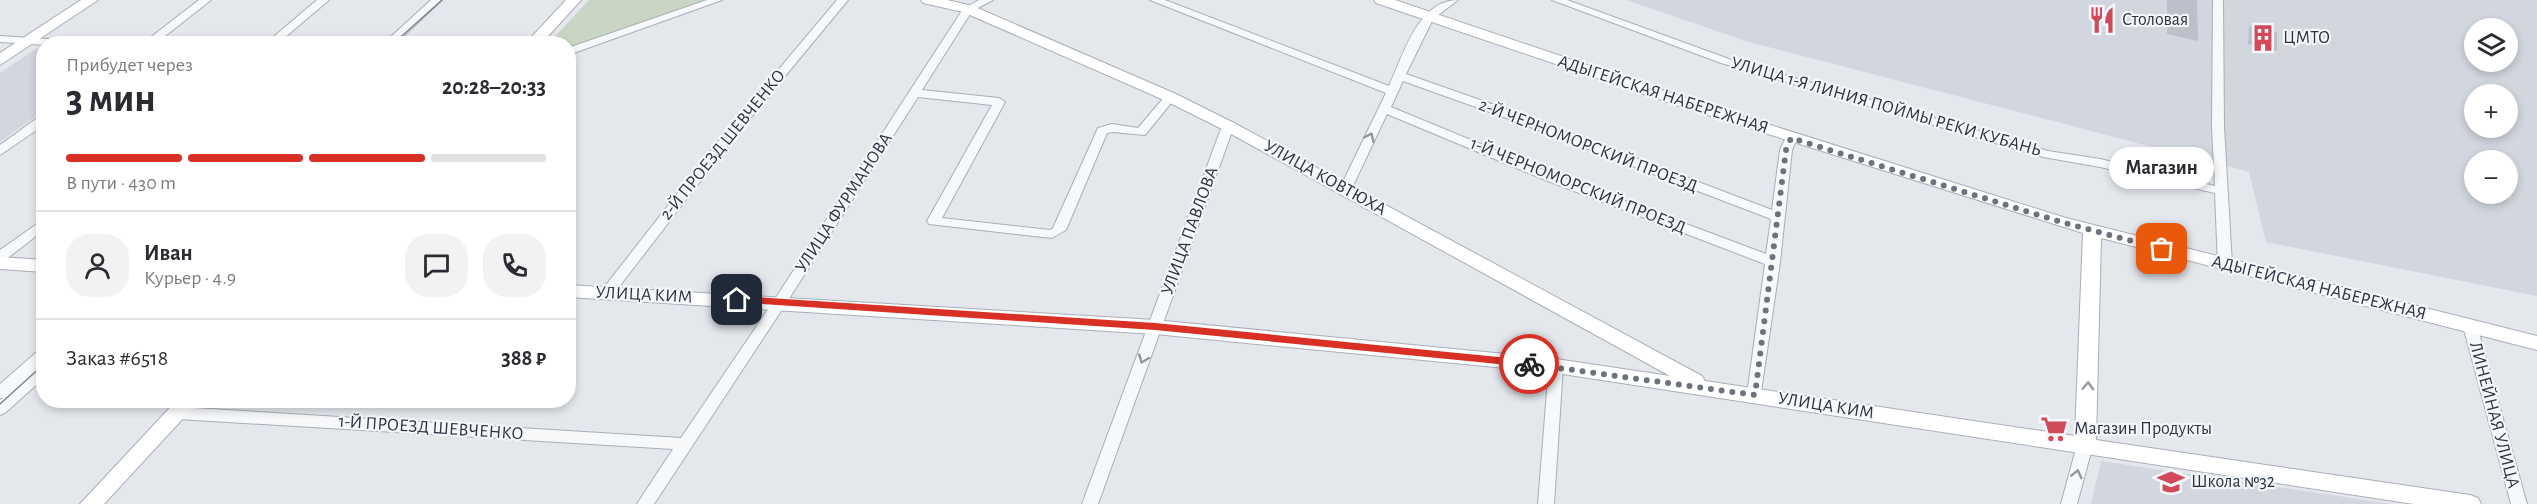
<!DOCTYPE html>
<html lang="ru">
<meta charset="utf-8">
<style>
:root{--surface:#fff;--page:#f2f2f3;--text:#2b2b33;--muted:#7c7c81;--line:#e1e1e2;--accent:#d93025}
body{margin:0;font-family:"Alegreya Sans",sans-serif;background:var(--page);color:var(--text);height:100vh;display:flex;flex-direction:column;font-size:22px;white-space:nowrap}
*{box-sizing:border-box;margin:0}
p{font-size:20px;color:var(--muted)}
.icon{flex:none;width:33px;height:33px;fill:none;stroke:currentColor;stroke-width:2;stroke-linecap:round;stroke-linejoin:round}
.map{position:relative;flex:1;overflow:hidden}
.side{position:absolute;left:36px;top:36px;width:540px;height:372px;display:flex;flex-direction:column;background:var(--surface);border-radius:24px;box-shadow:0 3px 9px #0003}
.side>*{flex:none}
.fabs{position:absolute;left:2464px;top:18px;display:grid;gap:12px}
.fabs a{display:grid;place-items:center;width:54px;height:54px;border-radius:50%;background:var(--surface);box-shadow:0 3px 9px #0003;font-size:30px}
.pin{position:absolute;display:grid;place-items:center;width:51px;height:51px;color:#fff;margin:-26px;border-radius:12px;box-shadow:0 3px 9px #0006}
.courier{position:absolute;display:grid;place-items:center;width:60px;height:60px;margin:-30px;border:4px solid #d93025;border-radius:50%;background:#fff;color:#222;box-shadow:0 2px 8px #0007}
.bubble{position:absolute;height:42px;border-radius:21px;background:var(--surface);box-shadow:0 3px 9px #0003;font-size:20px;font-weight:600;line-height:42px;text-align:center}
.summary em{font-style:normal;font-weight:600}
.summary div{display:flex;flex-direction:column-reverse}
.summary{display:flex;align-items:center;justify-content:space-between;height:102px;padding:0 30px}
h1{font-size:39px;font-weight:600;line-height:45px}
.bar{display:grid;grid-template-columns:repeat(4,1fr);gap:9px 6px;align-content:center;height:72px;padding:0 30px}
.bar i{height:8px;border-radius:4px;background:var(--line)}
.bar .current{background:var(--accent)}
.bar p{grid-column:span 4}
.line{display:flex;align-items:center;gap:15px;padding:0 30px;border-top:2px solid var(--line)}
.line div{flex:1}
.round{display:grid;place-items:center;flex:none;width:63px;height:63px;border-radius:24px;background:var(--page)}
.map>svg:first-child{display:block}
.built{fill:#d2d6de;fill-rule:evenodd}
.green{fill:#c9d6c5}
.building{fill:#bbc0ca}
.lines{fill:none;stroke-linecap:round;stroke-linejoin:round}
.street-casing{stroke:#a9aeb7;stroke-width:2}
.secondary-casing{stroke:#a9aeb7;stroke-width:2}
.street{fill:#f7f8fa;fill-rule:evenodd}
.secondary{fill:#fff;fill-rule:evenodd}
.tram{stroke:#7d8696;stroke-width:1.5}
.oneway{stroke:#9196a0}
.oneway2{stroke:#959aa2}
.route{fill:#d93025}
.done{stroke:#6c737f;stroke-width:6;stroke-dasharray:0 10.8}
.labels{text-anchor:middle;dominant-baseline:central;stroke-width:4.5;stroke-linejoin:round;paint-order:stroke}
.poi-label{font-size:18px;fill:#2b3445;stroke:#f4f6f9;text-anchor:start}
.street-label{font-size:18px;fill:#2b3445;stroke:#f4f6f9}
</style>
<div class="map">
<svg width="2537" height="504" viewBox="0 0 2537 504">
<rect width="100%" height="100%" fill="#e4e7ec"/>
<path class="built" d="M1626,0H2537V296L2266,242L2249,172L1749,42ZM2475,28H2508V62H2475ZM2475,94H2508V128H2475ZM2475,160H2508V194H2475Z
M37,48H43V111L0,142V73Z
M2101,461L2392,504H2091Z"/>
<path class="green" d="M589,0H708L569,48L568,44H548Z"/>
<path class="building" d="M2167,0H2197L2198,41L2167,34Z
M2249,26L2277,32V51L2248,44Z"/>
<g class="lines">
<defs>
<path id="street" d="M199,0H211L155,44H142Z
M317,0H329L277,44H265Z
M431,0H442L395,44H383Z
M707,0H722L568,55V48Z
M837,0H848L729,144L612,296H602L600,293L602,290L721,138Z
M979,0H993L972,11L922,90L999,98L1005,102L942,218L1050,230L1053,228L1098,128L1112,124L1138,128L1166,95H1174L1176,97L1145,135L1113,132L1107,133L1066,230L1052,238L929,224L927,221L992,105L918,97L785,305L654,504H637L673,449L178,419L173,417L170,413L173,409L178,407L681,438L775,299L963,9Z
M1150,0H1165L1389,86C1403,56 1418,0 1458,0L1433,19L1406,74L1520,114L1772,210L1780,150L1787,135H1795L1797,138L1792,150L1780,262L1760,399H1750L1747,395L1765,264L1545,180L1387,114L1351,190L1345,194L1340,193L1339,190L1386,93ZM1403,81L1512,120L1771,219L1766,254L1553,174L1391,107Z
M1552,0H1567L1729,59L2048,151L2100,159L2215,186L2212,127L2213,0H2223L2224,127L2232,265L2225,269L2218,265L2215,193L2100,167L2043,157L1721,63Z
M0,36L80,41L85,44L44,45L0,42Z
M40,116H44V125L0,155V145Z
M1228,122L1234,126L1098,504H1082L1222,126Z
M44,219V230L5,260L0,261V250Z
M2470,321L2477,326L2527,504H2511L2463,326Z
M44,349V363L42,364H44V378L5,413L0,415V400L3,398H0V384L39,350Z
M1556,361L1561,362L1563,366L1554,504H1538L1549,366L1551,362Z
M2085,439L2091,441L2093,445L2077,504H2061L2077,445L2079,441Z"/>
<path id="secondary" d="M81,0H98L0,65V53Z
M566,0H581L541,44H525Z
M921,0H947L973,6L1176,94L1234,123L1702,376L1705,381L2075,436L2083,233L1682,107L1376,3L1374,0H1395L1694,101L2066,218L2537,336V350L2101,238L2096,440L2470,495L2478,498L2481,504H2414L1556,373L1155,334L568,297V285L1155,320L1556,359L1670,376L1222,129L1164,100L963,12L923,3Z
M0,257L44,260V272L0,269Z
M177,400H200L104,504H80Z"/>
</defs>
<use href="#street" class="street-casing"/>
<use href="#secondary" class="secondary-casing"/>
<use href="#street" class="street"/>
<use href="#secondary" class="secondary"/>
<path class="tram" d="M393,44L442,0
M0,404L44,364"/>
</g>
<defs><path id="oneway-chevron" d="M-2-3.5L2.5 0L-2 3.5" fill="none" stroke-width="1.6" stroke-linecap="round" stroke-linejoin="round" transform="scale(1.5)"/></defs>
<g class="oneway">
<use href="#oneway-chevron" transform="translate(1370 137) rotate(-65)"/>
<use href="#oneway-chevron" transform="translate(1143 359) rotate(110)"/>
<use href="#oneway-chevron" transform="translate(2077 474) rotate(-76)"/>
</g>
<use class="oneway2" href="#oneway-chevron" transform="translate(2088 386) rotate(-88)"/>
<path class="route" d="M737,296L1155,323L1529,360L1534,364L1529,367L1155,330L733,302V297Z"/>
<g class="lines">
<path class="done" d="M1529,364L1755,395L1786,150L1791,138L2061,222L2162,249"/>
</g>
<defs>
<symbol id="restaurant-bare" viewBox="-9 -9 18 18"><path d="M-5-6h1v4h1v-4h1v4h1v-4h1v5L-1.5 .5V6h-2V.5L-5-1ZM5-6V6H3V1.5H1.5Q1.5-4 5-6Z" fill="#d1495b" stroke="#f4f6f9" stroke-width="2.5" paint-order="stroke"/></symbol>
<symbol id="building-bare" viewBox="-9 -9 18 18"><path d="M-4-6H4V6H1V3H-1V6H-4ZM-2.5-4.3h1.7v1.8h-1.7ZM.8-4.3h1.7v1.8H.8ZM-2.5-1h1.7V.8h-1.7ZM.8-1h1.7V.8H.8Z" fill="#d1495b" stroke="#f4f6f9" stroke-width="2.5" paint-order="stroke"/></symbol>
<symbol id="supermarket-bare" viewBox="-9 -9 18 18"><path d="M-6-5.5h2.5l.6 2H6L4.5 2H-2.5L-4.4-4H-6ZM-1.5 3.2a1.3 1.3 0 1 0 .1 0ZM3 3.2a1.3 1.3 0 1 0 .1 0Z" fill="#d1495b" stroke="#f4f6f9" stroke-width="2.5" paint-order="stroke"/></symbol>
<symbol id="school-bare" viewBox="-9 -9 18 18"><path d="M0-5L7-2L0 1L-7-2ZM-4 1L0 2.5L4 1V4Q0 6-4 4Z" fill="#d1495b" stroke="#f4f6f9" stroke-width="2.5" paint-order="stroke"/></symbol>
</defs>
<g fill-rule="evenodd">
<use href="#restaurant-bare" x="2083" y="1" width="38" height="38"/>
<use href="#building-bare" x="2244" y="19" width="38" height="38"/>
<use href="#supermarket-bare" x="2035" y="410" width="38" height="38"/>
<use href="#school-bare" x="2152" y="463" width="38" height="38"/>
</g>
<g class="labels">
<g class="poi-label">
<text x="2122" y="20">Столовая</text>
<text x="2283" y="38">ЦМТО</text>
<text x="2074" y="429">Магазин Продукты</text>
<text x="2191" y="482">Школа №32</text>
</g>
<g class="street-label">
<text transform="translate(1663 95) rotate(18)">АДЫГЕЙСКАЯ НАБЕРЕЖНАЯ</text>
<text transform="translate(1886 107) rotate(16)">УЛИЦА 1-Я ЛИНИЯ ПОЙМЫ РЕКИ КУБАНЬ</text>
<text transform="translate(723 145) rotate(-51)">2-Й ПРОЕЗД ШЕВЧЕНКО</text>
<text transform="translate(1588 146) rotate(21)">2-Й ЧЕРНОМОРСКИЙ ПРОЕЗД</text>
<text transform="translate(1325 178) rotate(29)">УЛИЦА КОВТЮХА</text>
<text transform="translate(1578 186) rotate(22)">1-Й ЧЕРНОМОРСКИЙ ПРОЕЗД</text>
<text transform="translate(844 203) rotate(-57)">УЛИЦА ФУРМАНОВА</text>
<text transform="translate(1190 231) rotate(-70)">УЛИЦА ПАВЛОВА</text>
<text transform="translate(2319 288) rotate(14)">АДЫГЕЙСКАЯ НАБЕРЕЖНАЯ</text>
<text transform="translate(644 295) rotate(3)">УЛИЦА КИМ</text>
<text transform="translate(1826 406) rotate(9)">УЛИЦА КИМ</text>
<text transform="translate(2494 415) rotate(75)">ЛИНЕЙНАЯ УЛИЦА</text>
<text transform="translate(431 428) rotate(4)">1-Й ПРОЕЗД ШЕВЧЕНКО</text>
</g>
</g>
</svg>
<div class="fabs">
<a><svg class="icon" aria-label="layers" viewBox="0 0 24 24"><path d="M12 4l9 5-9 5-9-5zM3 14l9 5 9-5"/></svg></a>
<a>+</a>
<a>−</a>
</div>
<div class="pin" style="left:2162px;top:249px;background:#ea580c"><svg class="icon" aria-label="bag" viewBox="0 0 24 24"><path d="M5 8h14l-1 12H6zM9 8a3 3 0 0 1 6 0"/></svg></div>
<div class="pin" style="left:737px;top:300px;background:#1f2937"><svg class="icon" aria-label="home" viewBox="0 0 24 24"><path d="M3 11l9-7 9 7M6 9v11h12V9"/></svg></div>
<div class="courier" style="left:1529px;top:364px"><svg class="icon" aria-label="bike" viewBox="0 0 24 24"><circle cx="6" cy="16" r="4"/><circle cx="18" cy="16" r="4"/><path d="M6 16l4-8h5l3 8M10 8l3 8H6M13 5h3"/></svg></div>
<div class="bubble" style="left:2109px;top:147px;width:105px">Магазин</div>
<section class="side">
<div class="summary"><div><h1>3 мин</h1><p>Прибудет через</p></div><em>20:28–20:33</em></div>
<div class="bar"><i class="current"></i><i class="current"></i><i class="current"></i><i></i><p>В пути · 430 m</p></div>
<div class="line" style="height:108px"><a class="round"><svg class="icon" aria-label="person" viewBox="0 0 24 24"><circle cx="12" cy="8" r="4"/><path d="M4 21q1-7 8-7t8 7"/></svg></a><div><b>Иван</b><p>Курьер · 4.9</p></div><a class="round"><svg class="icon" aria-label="chat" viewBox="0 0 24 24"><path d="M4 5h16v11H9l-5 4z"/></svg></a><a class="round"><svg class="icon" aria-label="phone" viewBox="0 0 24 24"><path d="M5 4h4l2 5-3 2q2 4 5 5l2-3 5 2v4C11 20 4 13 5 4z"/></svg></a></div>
<div class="line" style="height:78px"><div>Заказ #6518</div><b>388 ₽</b></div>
</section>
</div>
